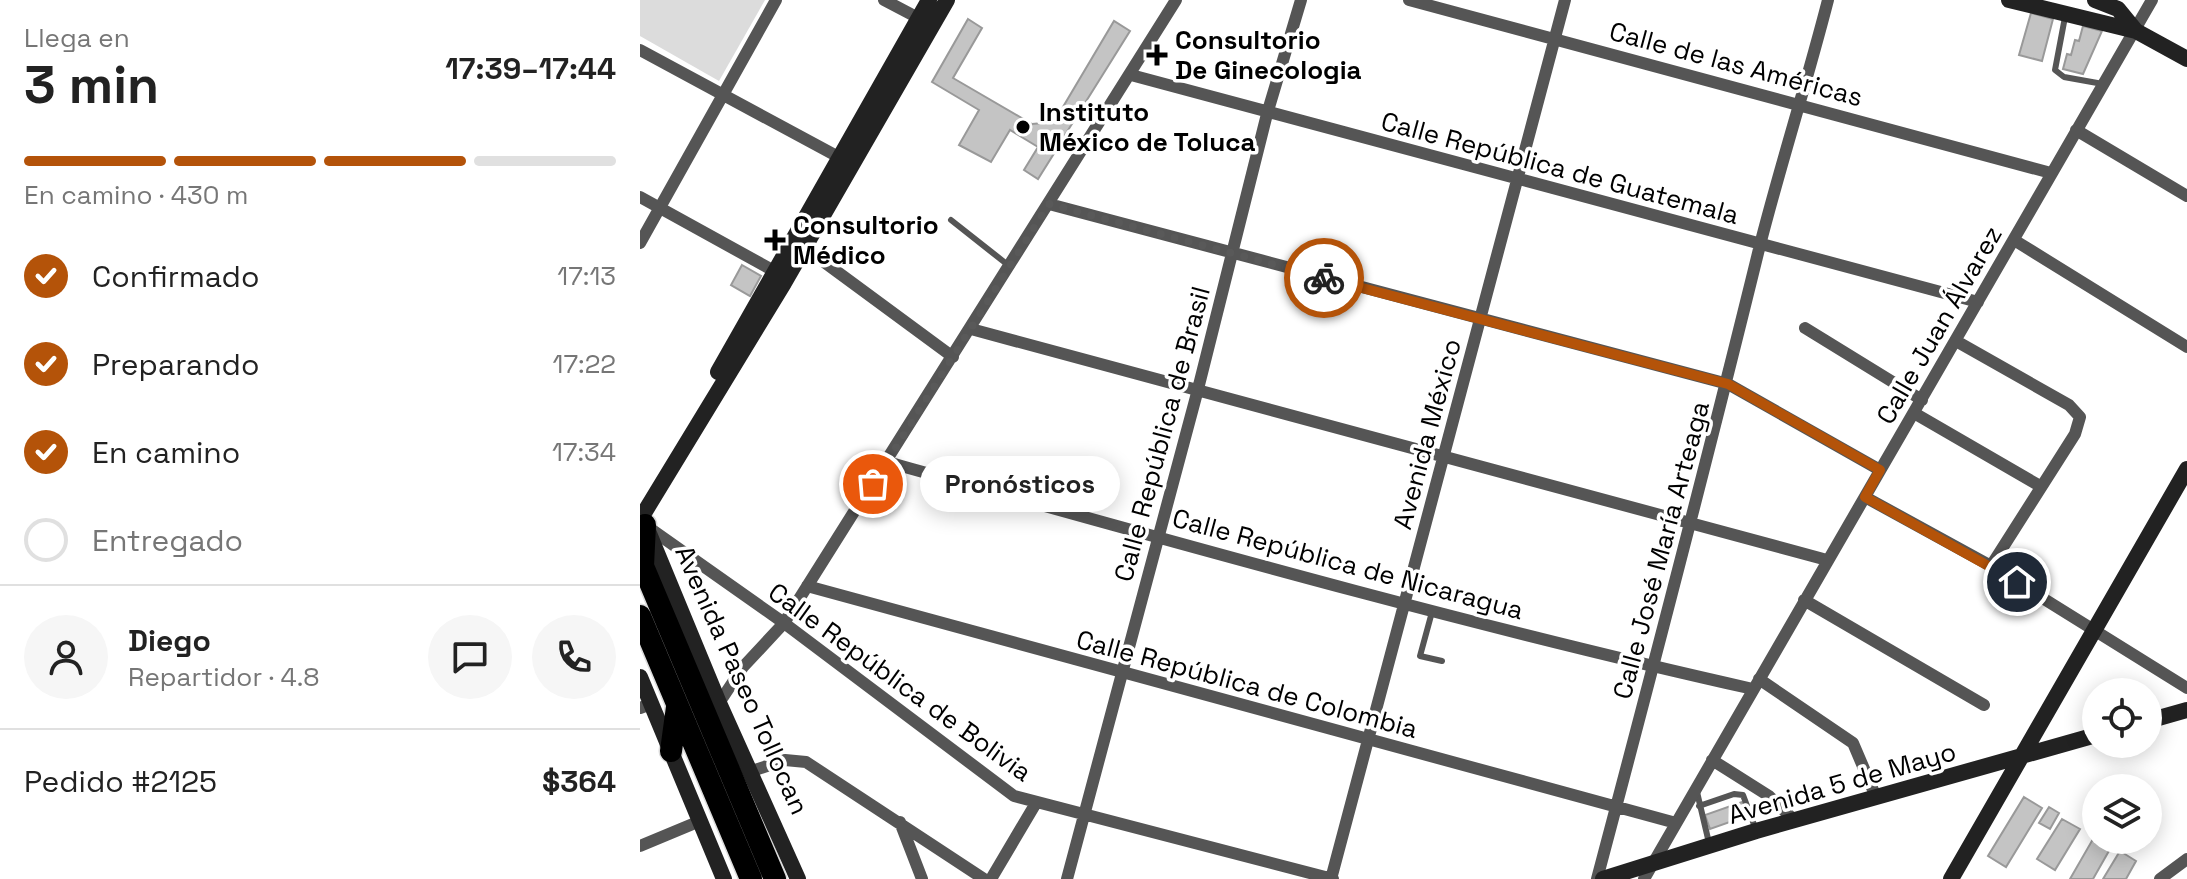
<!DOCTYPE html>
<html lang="es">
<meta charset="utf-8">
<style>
:root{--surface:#fff;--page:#f6f6f6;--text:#222;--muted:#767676;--line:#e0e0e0;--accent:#b45309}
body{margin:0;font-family:"Space Grotesk",sans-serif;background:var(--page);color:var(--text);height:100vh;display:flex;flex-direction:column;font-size:30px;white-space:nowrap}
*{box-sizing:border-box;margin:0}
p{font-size:26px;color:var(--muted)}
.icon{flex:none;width:44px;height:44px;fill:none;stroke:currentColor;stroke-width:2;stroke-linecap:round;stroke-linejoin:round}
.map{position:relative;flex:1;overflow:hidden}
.details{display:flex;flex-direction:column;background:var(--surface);width:640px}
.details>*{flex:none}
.buttons{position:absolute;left:1442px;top:678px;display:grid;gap:16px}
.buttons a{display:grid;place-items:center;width:80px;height:80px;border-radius:50%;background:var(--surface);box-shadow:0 4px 20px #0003;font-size:40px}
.pin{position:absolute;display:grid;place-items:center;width:68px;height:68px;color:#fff;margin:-34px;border:4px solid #fff;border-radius:50%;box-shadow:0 2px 8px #0007}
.courier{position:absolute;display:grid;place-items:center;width:80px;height:80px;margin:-40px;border:6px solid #b45309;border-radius:50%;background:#fff;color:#222;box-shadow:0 2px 10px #0007}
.bubble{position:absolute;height:56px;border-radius:28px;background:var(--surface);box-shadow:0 4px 20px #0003;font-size:26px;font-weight:700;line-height:56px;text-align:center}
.overview em{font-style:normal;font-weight:700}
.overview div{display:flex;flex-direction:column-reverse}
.overview{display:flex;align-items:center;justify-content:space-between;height:136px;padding:0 24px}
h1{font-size:52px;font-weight:700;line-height:60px}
.bar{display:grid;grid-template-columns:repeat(4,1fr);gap:12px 8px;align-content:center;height:96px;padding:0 24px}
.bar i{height:10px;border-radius:6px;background:var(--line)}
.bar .on{background:var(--accent)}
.bar p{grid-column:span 4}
.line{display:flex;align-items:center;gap:20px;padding:0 24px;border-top:2px solid var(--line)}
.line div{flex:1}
.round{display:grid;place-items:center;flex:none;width:84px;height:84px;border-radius:42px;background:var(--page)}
ol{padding:0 24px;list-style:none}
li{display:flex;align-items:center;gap:24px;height:88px}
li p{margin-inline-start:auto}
li .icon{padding:8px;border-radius:50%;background:var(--accent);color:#fff;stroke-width:4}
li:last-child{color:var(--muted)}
li i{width:44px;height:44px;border:4px solid var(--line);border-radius:50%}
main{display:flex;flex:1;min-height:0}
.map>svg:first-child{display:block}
.green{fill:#dcdcdc}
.building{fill:#c4c4c4;stroke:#999;stroke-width:2}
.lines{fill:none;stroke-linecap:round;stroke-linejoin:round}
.highway-casing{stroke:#dbdbdb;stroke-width:25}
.lane{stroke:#555;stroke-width:6}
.street{stroke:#555;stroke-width:12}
.secondary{stroke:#222;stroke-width:16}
.highway{stroke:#000;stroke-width:22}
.done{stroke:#595959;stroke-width:8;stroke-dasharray:0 14.4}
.route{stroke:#b45309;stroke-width:10}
.poi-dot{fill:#000;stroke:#fff;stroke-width:3}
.labels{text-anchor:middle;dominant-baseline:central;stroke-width:7;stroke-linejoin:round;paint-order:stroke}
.poi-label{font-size:26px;font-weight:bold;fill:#000;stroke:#fff;text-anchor:start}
.street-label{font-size:26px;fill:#000;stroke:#fff}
</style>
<main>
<section class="details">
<div class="overview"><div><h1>3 min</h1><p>Llega en</p></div><em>17:39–17:44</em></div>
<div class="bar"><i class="on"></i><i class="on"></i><i class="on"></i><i></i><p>En camino · 430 m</p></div>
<ol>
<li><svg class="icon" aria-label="check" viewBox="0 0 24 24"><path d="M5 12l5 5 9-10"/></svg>Confirmado<p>17:13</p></li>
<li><svg class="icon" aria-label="check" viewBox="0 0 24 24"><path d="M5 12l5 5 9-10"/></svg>Preparando<p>17:22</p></li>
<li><svg class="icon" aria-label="check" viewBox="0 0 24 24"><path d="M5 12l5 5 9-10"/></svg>En camino<p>17:34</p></li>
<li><i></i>Entregado</li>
</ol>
<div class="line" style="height:144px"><a class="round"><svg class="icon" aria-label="person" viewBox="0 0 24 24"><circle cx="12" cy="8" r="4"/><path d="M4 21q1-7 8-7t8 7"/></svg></a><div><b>Diego</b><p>Repartidor · 4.8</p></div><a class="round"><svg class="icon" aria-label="chat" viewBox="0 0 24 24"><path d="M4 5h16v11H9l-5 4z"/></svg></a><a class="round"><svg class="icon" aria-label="phone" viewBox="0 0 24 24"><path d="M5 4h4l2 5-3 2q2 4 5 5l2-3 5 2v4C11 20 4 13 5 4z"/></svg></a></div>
<div class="line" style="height:104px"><div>Pedido #2125</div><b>$364</b></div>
</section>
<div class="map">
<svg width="1547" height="879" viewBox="0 0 1547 879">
<rect width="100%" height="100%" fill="#fff"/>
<path class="green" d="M0,0H125L79,81L0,36Z"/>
<path class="building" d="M1391,13L1413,19L1402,61L1379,55Z
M328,19L342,28L313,78L392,124L414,122L474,21L490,31L425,135L429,137L423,146L420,144L398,179L384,170L398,147L370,130L351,162L319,145L339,110L292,82Z
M1443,26L1462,31L1443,74L1423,69L1427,54L1431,55L1435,40L1439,41Z
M102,265L121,276L110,296L91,285Z
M1384,797L1402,808L1366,867L1348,856Z
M1102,802L1107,816L1070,829L1065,815Z
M1409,807L1419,813L1410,829L1399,823Z
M1422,819L1440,829L1415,870L1397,859Z
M1453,839L1470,849L1453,879H1430Z
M1480,851L1496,861L1486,879H1463Z"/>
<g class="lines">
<defs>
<path id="highway" d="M0,559L135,879
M3,566L5,525
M0,616L111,879
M31,751L37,707"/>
</defs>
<use href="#highway" class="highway-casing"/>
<path class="lane" d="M1425,17L1415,70L1424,77L1463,84
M311,220L368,265
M792,612L780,656L802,661
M1057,792L1069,843
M1059,806L1094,794L1103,795L1116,830"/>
<path class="street" d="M244,0L284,21
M769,0L1411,173
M0,50L206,161
M491,75L1338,302
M1436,130L1547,196
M0,197L136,272
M409,204L1088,384L1240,470
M1374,240L1547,347
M0,243L136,0
M165,248L313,357
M1165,328L1282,400
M331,329L1187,560
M1316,341L1429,405L1440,417L1435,434L1351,566
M1274,413L1400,486
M247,462C534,542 822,624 1113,689
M1225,497L1351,566L1547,688
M5,525L144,623L374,796L693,879
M167,586L1036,823
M1164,600L1344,705
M1119,679L1213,743L1236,797
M79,703L103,667L144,623L536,0
M0,708L11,704
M1072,760L1129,796L1154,820
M112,771L145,760L166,762L344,879
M260,822L282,879
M0,846L60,821
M351,879L396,803
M427,879L557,393L627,114L661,0
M691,879L925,0
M957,879C1013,668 1068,457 1120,245C1141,163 1167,82 1188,0
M1004,879L1512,0
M1520,879L1547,859"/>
<path class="secondary" d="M1369,0L1496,31L1547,59
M1455,0L1478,9L1496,31
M78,372L289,0
M4,513L144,283L307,0
M8,531L79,703L158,879
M0,677L84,879
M1508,721L1547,710
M963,879L1116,831L1456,735
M1311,879L1547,469"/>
<use href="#highway" class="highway"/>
</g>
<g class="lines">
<path class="done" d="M233,484L409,204L684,278"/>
<path class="route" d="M684,278L1088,384L1240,470L1225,497L1377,582"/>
</g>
<g class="poi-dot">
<path d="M513 43h8v8h8v8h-8v8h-8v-8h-8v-8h8z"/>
<circle cx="383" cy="127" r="8"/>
<path d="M131 228h8v8h8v8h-8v8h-8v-8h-8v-8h8z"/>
</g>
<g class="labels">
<g class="poi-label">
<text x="535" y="40">Consultorio<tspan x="535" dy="30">De Ginecologia</tspan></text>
<text x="399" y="112">Instituto<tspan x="399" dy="30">México de Toluca</tspan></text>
<text x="153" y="225">Consultorio<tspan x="153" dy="30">Médico</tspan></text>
</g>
<g class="street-label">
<text transform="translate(1096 64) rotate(15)">Calle de las Américas</text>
<text transform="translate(920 168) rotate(15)">Calle República de Guatemala</text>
<text transform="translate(1299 325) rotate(-60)">Calle Juan Álvarez</text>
<text transform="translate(522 434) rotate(-75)">Calle República de Brasil</text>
<text transform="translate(787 434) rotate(-75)">Avenida México</text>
<text transform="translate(1021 550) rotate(-75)">Calle José María Arteaga</text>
<text transform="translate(708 564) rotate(15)">Calle República de Nicaragua</text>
<text transform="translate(102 680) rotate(66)">Avenida Paseo Tollocan</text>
<text transform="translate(260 682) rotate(36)">Calle República de Bolivia</text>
<text transform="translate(607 684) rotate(15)">Calle República de Colombia</text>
<text transform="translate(1202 783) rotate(-16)">Avenida 5 de Mayo</text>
</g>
</g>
</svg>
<div class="buttons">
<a><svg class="icon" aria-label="locate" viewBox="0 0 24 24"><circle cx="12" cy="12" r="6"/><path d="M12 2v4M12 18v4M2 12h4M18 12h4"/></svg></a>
<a><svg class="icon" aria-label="layers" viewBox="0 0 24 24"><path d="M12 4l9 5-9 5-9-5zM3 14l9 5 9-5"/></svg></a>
</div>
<div class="pin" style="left:233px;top:484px;background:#ea580c"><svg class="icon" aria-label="bag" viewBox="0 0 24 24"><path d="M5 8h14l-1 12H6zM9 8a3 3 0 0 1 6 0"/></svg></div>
<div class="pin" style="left:1377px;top:582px;background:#1f2937"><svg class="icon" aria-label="home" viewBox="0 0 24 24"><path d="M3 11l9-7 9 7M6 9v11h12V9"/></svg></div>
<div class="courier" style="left:684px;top:278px"><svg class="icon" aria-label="bike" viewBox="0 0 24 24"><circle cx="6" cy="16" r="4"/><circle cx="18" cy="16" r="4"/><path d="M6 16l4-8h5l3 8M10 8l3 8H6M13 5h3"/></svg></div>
<div class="bubble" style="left:280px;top:456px;width:200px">Pronósticos</div>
</div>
</main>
